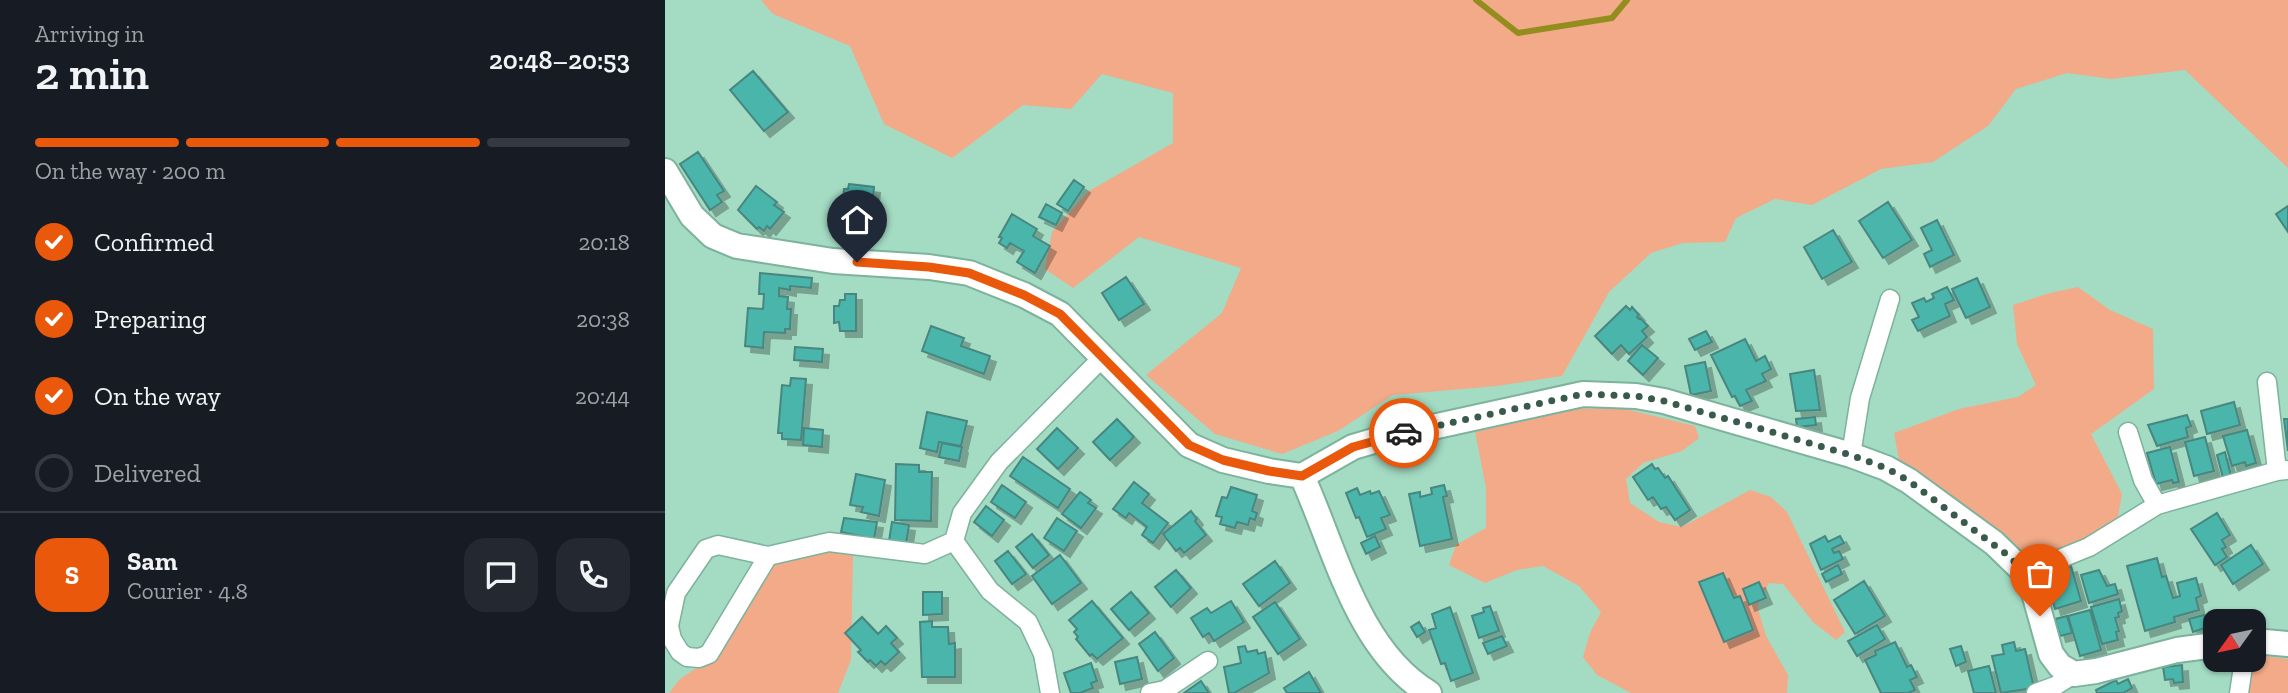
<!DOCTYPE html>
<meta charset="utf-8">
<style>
:root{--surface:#171b24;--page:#242831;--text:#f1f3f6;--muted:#9ea1a6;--line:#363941;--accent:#ea580c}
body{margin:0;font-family:"Zilla Slab",serif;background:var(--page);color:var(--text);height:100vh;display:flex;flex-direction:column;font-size:26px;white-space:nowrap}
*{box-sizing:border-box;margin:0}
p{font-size:23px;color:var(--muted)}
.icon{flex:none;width:38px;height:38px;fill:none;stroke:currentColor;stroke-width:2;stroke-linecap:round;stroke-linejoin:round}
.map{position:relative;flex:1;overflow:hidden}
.drawer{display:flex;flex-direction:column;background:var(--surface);width:665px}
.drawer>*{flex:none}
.needle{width:46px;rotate:237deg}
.buttons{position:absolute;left:1538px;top:609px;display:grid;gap:14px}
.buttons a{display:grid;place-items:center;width:63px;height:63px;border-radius:14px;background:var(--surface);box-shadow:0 2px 5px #0004;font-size:35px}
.pin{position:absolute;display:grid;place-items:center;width:60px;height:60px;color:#fff;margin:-72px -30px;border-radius:50% 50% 50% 0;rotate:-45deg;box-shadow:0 0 7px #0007}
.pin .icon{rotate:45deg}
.courier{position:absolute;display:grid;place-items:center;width:70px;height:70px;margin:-35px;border:5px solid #ea580c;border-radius:50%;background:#fff;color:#222;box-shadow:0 2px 9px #0007}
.head em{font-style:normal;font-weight:600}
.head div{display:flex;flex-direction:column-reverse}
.head{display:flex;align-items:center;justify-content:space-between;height:119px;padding:0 35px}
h1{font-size:46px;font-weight:600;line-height:52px}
.bar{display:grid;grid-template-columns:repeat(4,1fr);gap:10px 7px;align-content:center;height:84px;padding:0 35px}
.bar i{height:9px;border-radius:5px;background:var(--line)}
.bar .active{background:var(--accent)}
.bar p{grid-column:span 4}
.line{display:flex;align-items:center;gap:18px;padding:0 35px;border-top:2px solid var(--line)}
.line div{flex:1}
.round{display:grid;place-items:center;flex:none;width:74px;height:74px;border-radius:21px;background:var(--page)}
ol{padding:0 35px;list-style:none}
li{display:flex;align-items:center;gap:21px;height:77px}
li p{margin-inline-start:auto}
li .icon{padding:7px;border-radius:50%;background:var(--accent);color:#fff;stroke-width:4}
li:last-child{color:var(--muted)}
li i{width:38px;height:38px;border:4px solid var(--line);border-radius:50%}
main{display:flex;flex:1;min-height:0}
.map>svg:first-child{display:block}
.green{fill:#f2aa88}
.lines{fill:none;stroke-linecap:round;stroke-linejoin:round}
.stream{stroke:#938d1e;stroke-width:6}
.building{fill:#48b5ab;stroke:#48867f;stroke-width:2;filter:url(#shadow)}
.street-casing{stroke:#7db29c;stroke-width:21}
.secondary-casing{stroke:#7db29c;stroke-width:28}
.street{stroke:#fff;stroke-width:18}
.secondary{stroke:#fff;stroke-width:24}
.done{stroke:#3a5a4c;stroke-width:7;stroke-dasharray:0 12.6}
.route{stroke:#ea580c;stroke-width:9}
</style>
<main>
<section class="drawer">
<div class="head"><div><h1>2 min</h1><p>Arriving in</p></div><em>20:48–20:53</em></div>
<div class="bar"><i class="active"></i><i class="active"></i><i class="active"></i><i></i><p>On the way · 200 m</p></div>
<ol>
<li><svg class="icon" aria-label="check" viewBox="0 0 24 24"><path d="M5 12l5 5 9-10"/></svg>Confirmed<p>20:18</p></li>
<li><svg class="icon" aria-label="check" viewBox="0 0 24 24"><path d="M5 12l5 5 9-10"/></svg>Preparing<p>20:38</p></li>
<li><svg class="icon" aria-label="check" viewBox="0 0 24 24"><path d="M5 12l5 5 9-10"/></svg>On the way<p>20:44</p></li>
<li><i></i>Delivered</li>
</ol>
<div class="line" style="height:126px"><b class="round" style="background:var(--accent);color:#fff">S</b><div><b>Sam</b><p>Courier · 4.8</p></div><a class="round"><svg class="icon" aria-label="chat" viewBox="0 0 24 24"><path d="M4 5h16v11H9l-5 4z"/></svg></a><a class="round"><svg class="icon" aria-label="phone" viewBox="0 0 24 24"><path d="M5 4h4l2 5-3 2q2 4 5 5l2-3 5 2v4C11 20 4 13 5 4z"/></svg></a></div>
</section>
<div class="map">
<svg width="1623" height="693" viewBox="0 0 1623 693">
<defs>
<filter id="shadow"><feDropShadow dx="6" dy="6" stdDeviation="0" flood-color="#0004"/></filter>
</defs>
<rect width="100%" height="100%" fill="#a4dbc3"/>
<path class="green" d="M96,0H1623V168L1520,70L1446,79L1402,73L1351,89L1323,126L1268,162L1216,169L1147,205L1110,199L1071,218L1060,242L1018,243L986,253L944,292L897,376L832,386L728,395L673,431L617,454L550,434L481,375L557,313L576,268L474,237L408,288L380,269L387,232L424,191L508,143V93L437,74L406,109L358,105L287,158L219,124L185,46L108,14Z
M1413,287L1445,310L1488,329L1489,389L1426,434L1457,494L1453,517L1421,542L1364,567L1333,532L1234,460L1229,433L1294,409L1353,397L1371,385L1352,344L1348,305L1385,293Z
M956,408L1030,426L1034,438L1017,451L978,463L961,479L965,503L994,522L1017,527L1085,490L1106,497L1122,512L1180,632L1171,640L1148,622L1118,584L1104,583L1092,606L1101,636L1123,675L1122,693H966L932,675L918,657L925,633L936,612L914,586L878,566L852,570L820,583L784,565L791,545L821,528V488L810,432L910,409Z
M161,551L188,555L186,660L173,693H4L15,679L54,653L101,559Z
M1589,655L1623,659V693H1579L1585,660H1589Z"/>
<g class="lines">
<path class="stream" d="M811,0L853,33L947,18L962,0"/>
</g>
<path class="building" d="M88,71L123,112L99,131L65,90Z
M33,152L59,191L52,195L57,202L45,210L15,164Z
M409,180L419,187L403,211L392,204Z
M184,184L209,187L205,225L182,221L184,210L177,209L179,189H183Z
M91,186L112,202L109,205L119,212L105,229L102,226L99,231L94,227L92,229L73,210Z
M1223,202L1247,240L1218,258L1194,221Z
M381,204L397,213L391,225L374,217Z
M1623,206V232L1611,214Z
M347,214L372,229L368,236L385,246L370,273L352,262L359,251L345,243L342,248L334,243L337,238L334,237Z
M1272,220L1289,255L1265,267L1259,254L1267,250L1256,228Z
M1168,230L1187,262L1157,279L1139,247Z
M95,273L147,278L146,288L125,286V290L114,288V296L123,297L122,309H126L125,329H120V333L99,332L98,348L80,346L83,308L98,309L99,294H94Z
M461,277L479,304L454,320L437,293Z
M1312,278L1325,307L1301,318L1287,289Z
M1282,287L1289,300L1280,304L1285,316L1253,331L1247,320L1254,317L1247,303L1259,298L1261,302L1269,298L1267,294Z
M180,294H191V331H175L174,322L169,323V306H174L175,300H180Z
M961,306L965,310L967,307L974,315L972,317L974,319L975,318L983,326L977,331L982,337L964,354L956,345L947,354L930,336Z
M266,326L299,338L296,346L325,356L319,374L257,351Z
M1041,331L1047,342L1030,350L1024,339Z
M1080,339L1091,361L1100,356L1106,369L1097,374L1101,381L1081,390L1087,401L1075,406L1070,396L1067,397L1046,355Z
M977,345L993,358L978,375L963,361Z
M130,347L158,349L157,362L129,360Z
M1040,362L1046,391L1026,395L1020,366Z
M1149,370L1155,410L1131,411L1125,374Z
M126,378L141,379L136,440L117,439V433H113L117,385L125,386Z
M1569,402L1575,425L1542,434L1536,411Z
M262,412L302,421L296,446L274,442L272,452L255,448Z
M1522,415L1526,426L1521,428L1523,437L1492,446L1483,425Z
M1150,417L1151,425L1132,427L1131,419Z
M452,419L469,437L445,460L428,442Z
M1619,419H1623V451Z
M139,428L158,430L157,447L138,445Z
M392,428L413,448L393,469L372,449Z
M1582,430L1591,463L1581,466L1580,462L1567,466L1558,436Z
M1540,437L1549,471L1529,476L1520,442Z
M277,443L297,447L294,461L274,457Z
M1505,447L1514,482L1508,483L1507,480L1491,484L1482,453Z
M1560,452L1566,476L1558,478L1552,455Z
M358,457L405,489L393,508L345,476Z
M231,464L254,465V472H267L266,521L230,520Z
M987,464L990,469L993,468L1000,478L1003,476L1025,510L1010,520L1001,507L996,509L988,497L983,500L968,477Z
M191,474L220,480L214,516L196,512L198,507L185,505Z
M469,482L484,494L477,503L503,523L488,543L477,535L482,527L464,513L461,518L448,509Z
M337,485L361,502L350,518L326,502Z
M779,485L782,496L778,497L787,539L755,546L744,494L755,492V497L767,494L766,488Z
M566,487L592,495L587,511L592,513L590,520L585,518L583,525L572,522L570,528L555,524L557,517L551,516L557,497L562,498Z
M692,488L695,495L705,491L706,494L714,491L725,515L716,518L721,529L702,537L694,517L691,518L681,493Z
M415,492L426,500L423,503L431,508L416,528L397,514Z
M321,506L339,520L327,536L309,522Z
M526,511L532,519L530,521L541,535L519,553L515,548L511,551L498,534Z
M1552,513L1565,535L1557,540L1561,547L1557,549L1562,557L1550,565L1526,529Z
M179,518L212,522L209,539L176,532Z
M392,518L412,531L399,551L379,538Z
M227,522L244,525L241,544L224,541Z
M367,534L384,555L368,568L351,547Z
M710,536L715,547L701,554L696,543Z
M1160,536L1163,542L1175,536L1179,543L1167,549L1169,553L1174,551L1178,559L1156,570L1145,544Z
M1586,545L1598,564L1568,584L1556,565Z
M343,551L361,574L347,584L330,561Z
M395,555L416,583L387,604L367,576Z
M1492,558L1497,577L1501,576L1508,598L1515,596L1512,583L1531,578L1536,596L1531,598L1534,610L1509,617L1510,622L1480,631L1462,566Z
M610,561L625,583L594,606L578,584Z
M1173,565L1177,574L1161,582L1157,574Z
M1406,566L1416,601L1390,609L1380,574Z
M511,570L526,588L506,607L490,587Z
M1434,570L1442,586L1450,584L1453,594L1424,603L1416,575Z
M1058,573L1069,598L1075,596L1088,630L1059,642L1034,582Z
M1199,581L1220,616L1190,634L1169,600Z
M1094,582L1101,598L1084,605L1078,589Z
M258,592H277V614L258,615Z
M466,592L484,613L464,630L446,609Z
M1454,599L1457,611L1453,613L1454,617L1450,618L1454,631L1451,632L1453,640L1437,644L1426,607Z
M427,601L458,638L432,659L427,654L425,656L411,639L413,637L409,632L412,629L404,620Z
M566,601L579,622L549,641L544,633L538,637L526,618L542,608L546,613Z
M610,602L635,639L613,654L588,617Z
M825,606L834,631L814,638L807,616L819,612L818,608Z
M785,607L808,673L786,681L780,663L776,664L764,630L771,628L767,614Z
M1425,610L1436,650L1415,656L1403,616Z
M1539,615L1543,627L1528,632L1524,619Z
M1402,616L1407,633L1395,636L1390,619Z
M197,617L213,634L221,626L232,638L226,643L234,652L220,665L216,661L211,666L205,660L203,662L193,652L196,650L180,633Z
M267,621V627H283L284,644L290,643V677H257L255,622Z
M754,622L760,632L752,637L746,627Z
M1212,625L1220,639L1192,656L1183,641Z
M490,632L509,658L493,671L474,644Z
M837,636L842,646L823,654L818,643Z
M1230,642L1242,667L1246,665L1252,677L1245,680L1250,690L1243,693H1216L1200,660L1211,655L1210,651Z
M1349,642L1351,651L1360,649L1369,688L1336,693L1327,656L1339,654L1337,645Z
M580,646L582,652L592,650L593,654L600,652L604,673L569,693H564L559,667L576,663L573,647Z
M1296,646L1301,662L1291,666L1285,649Z
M472,657L477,679L455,684L450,662Z
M426,663L432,681L426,683L428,688L415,693H406L399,673Z
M1517,665L1518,682L1509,683L1508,679L1500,680L1498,667Z
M1324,666L1331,693H1309L1303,671Z
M644,672L656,693H622L619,688Z
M1463,679L1467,688L1458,693H1432L1431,690L1451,680L1453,684Z
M536,681L544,693H519Z"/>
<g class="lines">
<defs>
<path id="street" d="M1602,382L1612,471L1621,470
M1463,432L1478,480L1492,505
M1186,455L1195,398L1225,299
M103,556L44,654L34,658L22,657L15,652L7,639L4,626L11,593L41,549L53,545L103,556L164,542L260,554L289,541
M1360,573L1424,547L1492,505L1612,471
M385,693L378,654L363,622L325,591L289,541L297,513L334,462L439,356
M485,693L500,690L543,661
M1371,693L1390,686L1409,674
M1574,693L1579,660"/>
<path id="secondary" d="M0,171L27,216L48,236L72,246L168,261L264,267L304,273L359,295L395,314L524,445L558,460L604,471L637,476L688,447L722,437L918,394L971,396L999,401L1186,455L1221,468L1244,481L1329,543L1360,573L1369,593L1386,654L1395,666L1409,674L1431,671L1512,650L1550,645
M637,476C670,548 692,650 764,693
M1589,641L1623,644"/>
</defs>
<use href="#street" class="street-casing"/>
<use href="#secondary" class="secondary-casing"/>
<use href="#street" class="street"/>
<use href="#secondary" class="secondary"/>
</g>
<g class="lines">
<path class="done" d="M739,433L918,394L971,396L999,401L1079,424L1186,455L1221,468L1244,481L1345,557L1360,573L1369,593L1375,616"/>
<path class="route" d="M192,262L264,267L304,273L359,295L395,314L524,445L558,460L604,471L637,476L688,447L739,433"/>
</g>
</svg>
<div class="buttons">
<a><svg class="needle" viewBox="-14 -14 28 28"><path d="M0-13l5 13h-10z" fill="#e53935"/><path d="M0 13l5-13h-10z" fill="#9ea1a6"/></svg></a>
</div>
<div class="pin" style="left:1375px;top:616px;background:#ea580c"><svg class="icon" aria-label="bag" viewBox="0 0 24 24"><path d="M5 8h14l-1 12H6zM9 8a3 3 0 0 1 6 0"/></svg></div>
<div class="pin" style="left:192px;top:262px;background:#1f2937"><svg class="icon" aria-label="home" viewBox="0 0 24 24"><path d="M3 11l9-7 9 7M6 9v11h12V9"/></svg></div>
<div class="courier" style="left:739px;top:433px"><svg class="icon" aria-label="car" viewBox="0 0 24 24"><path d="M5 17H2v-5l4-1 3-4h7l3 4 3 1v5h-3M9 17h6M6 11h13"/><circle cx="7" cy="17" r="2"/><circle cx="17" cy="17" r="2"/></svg></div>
</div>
</main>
